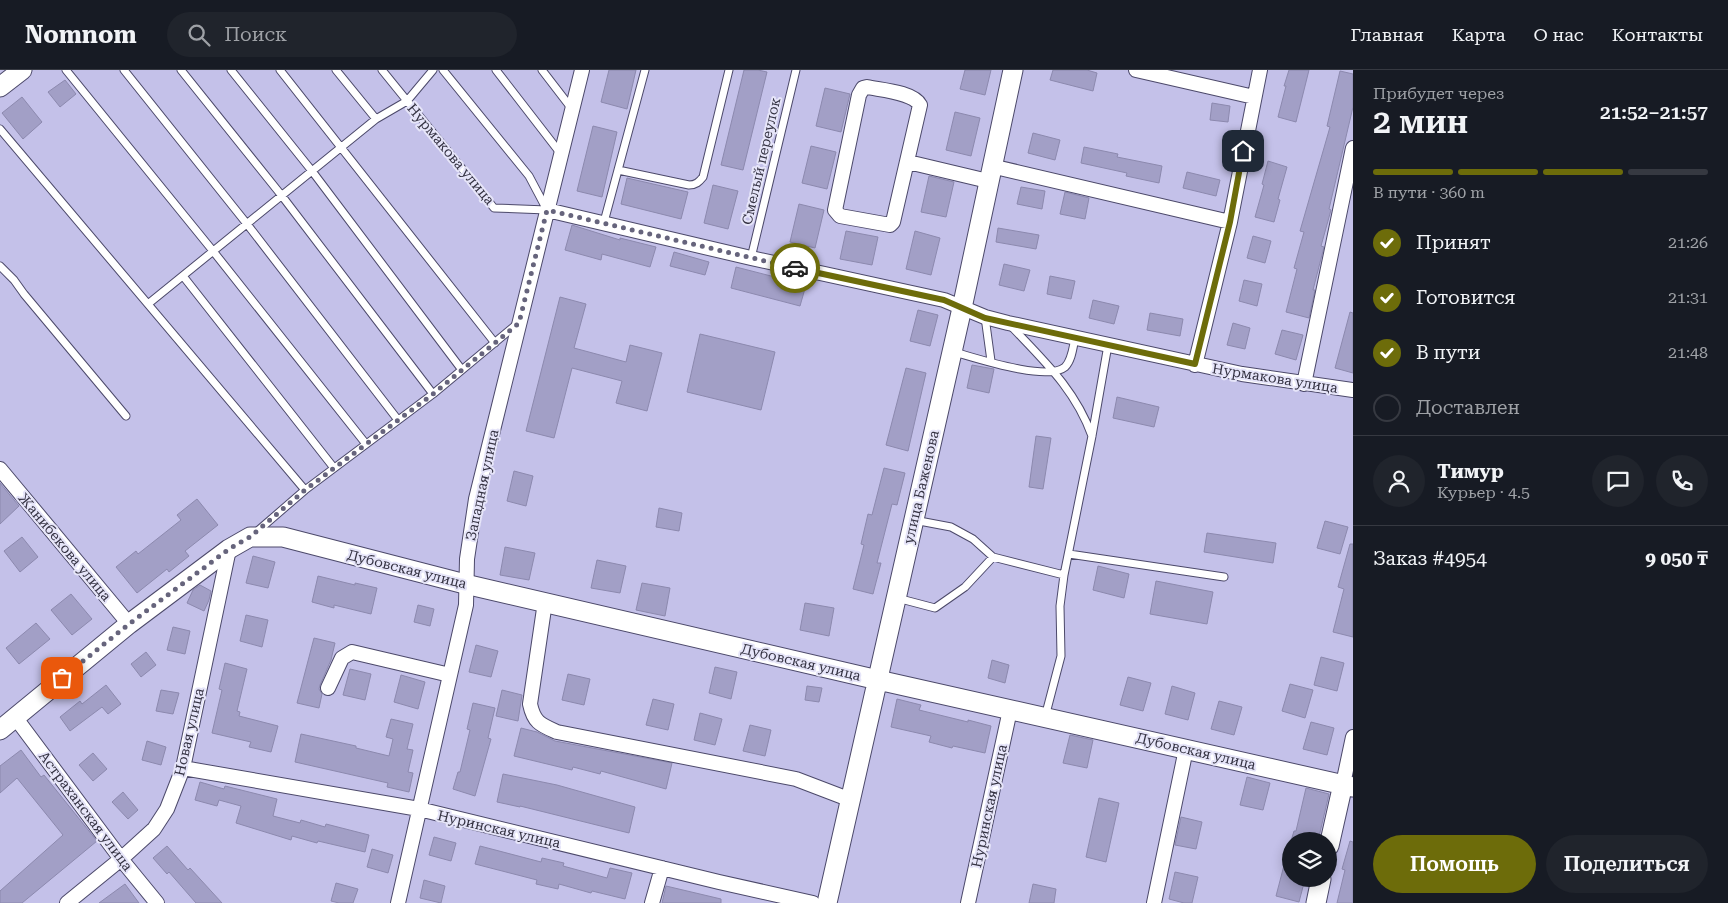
<!DOCTYPE html>
<html lang="ru">
<meta charset="utf-8">
<style>
:root{--surface:#171b24;--page:#20242c;--text:#f1f3f6;--muted:#9ea1a6;--line:#363941;--accent:#6d6c0a}
body{margin:0;font-family:"Roboto Serif",serif;background:var(--page);color:var(--text);height:100vh;display:flex;flex-direction:column;font-size:19px;white-space:nowrap}
*{box-sizing:border-box;margin:0}
p{font-size:16px;color:var(--muted)}
.icon{flex:none;width:28px;height:28px;fill:none;stroke:currentColor;stroke-width:2;stroke-linecap:round;stroke-linejoin:round}
.map{position:relative;flex:1;overflow:hidden}
.drawer{display:flex;flex-direction:column;background:var(--surface);width:375px}
.drawer>*{flex:none}
.controls{position:absolute;left:1282px;top:762px;display:grid;gap:10px}
.controls a{display:grid;place-items:center;width:55px;height:55px;border-radius:50%;background:var(--surface);box-shadow:0 2px 12px #0003;font-size:25px}
.pin{position:absolute;display:grid;place-items:center;width:42px;height:42px;color:#fff;margin:-21px;border-radius:10px;box-shadow:0 2px 8px #0006}
.courier{position:absolute;display:grid;place-items:center;width:50px;height:50px;margin:-25px;border:4px solid #6d6c0a;border-radius:50%;background:#fff;color:#222;box-shadow:0 1px 6px #0007}
.headline em{font-style:normal;font-weight:600}
.headline div{display:flex;flex-direction:column-reverse}
.headline{display:flex;align-items:center;justify-content:space-between;height:85px;padding:0 20px}
h1{font-size:32px;font-weight:600;line-height:38px}
.bar{display:grid;grid-template-columns:repeat(4,1fr);gap:8px 5px;align-content:center;height:60px;padding:0 20px}
.bar i{height:6px;border-radius:4px;background:var(--line)}
.bar .current{background:var(--accent)}
.bar p{grid-column:span 4}
.line{display:flex;align-items:center;gap:12px;padding:0 20px;border-top:1px solid var(--line)}
.line div{flex:1}
.round{display:grid;place-items:center;flex:none;width:52px;height:52px;border-radius:26px;background:var(--page)}
ol{padding:0 20px;list-style:none}
li{display:flex;align-items:center;gap:15px;height:55px}
li p{margin-inline-start:auto}
li .icon{padding:5px;border-radius:50%;background:var(--accent);color:#fff;stroke-width:4}
li:last-child{color:var(--muted)}
li i{width:28px;height:28px;border:2px solid var(--line);border-radius:50%}
.button{display:flex;gap:10px;margin-top:auto;padding:10px 20px}
.button a{flex:1;height:58px;border-radius:30px;background:var(--accent);color:#fff;font-size:20px;font-weight:600;line-height:58px;text-align:center}
.button a+a{background:var(--page);color:var(--text)}
header{display:flex;align-items:center;gap:30px;box-sizing:border-box;height:70px;padding:0 25px;background:var(--surface);border-bottom:1px solid var(--line)}
header strong{font-size:24px}
nav{display:flex;gap:28px;margin-inline-start:auto;font-size:18px}
.search{width:350px;height:45px;background:var(--page);display:flex;align-items:center;gap:12px;box-sizing:border-box;padding:0 18px;border-radius:28px;color:var(--muted);font-size:19px}
main{display:flex;flex:1;min-height:0}
.map>svg:first-child{display:block}
.building{fill:#a29fc6;stroke:#8c89ae}
.lines{fill:none;stroke-linecap:round;stroke-linejoin:round}
.lane-casing{stroke:#4c496a;stroke-width:9}
.street-casing{stroke:#4c496a;stroke-width:16}
.secondary-casing{stroke:#4c496a;stroke-width:21}
.lane{stroke:#fff;stroke-width:7}
.street{stroke:#fff;stroke-width:14}
.secondary{stroke:#fff;stroke-width:19}
.done{stroke:#66647c;stroke-width:5;stroke-dasharray:0 9}
.route{stroke:#6d6c0a;stroke-width:6}
.labels{text-anchor:middle;dominant-baseline:central;stroke-width:4;stroke-linejoin:round;paint-order:stroke}
.street-label{font-size:14px;fill:#343242;stroke:#e6e5f9}
</style>
<header>
<strong>Nomnom</strong>
<div class="search"><svg class="icon" aria-label="search" viewBox="0 0 24 24"><circle cx="10" cy="10" r="6"/><path d="M15 15l6 6"/></svg>Поиск</div>
<nav><a>Главная</a><a>Карта</a><a>О нас</a><a>Контакты</a></nav>
</header>
<main>
<div class="map">
<svg width="1353" height="833" viewBox="0 0 1353 833">
<rect width="100%" height="100%" fill="#c4c1e9"/>
<path class="building" d="M609,0H636L627,39L601,32Z
M744,0H758L767,2L743,100L721,95Z
M965,0H991L985,25L960,19Z
M1053,0H1087L1097,3L1093,21L1050,10Z
M1289,0H1309L1296,52L1278,47L1286,16H1284Z
M1340,1L1353,4V37L1329,139L1331,140L1321,176L1324,177L1313,220H1315L1309,248L1286,242L1297,199L1294,198L1304,162L1300,161L1330,57L1327,56Z
M65,10L76,24L60,37L48,22Z
M825,18L850,24L841,62L816,56Z
M22,27L42,52L23,69L2,43Z
M1212,33L1230,36L1228,52L1210,50Z
M955,42L980,48L971,86L946,80Z
M593,56L617,62L602,127L577,121Z
M1033,63L1060,70L1055,90L1028,83Z
M811,76L836,82L827,119L802,113Z
M1084,77L1118,84L1117,87L1162,96L1159,113L1126,106L1127,103L1081,93Z
M1268,91L1287,97L1278,129L1280,130L1274,152L1255,147L1264,115L1262,114Z
M1187,102L1220,110L1216,126L1183,118Z
M929,106L954,112L946,147L921,142Z
M627,108L688,122L681,149L621,134Z
M713,115L738,121L728,159L704,153Z
M1021,117L1045,121L1042,139L1017,134Z
M1065,122L1089,128L1085,149L1060,144Z
M799,134L824,140L815,178L790,172Z
M572,155L620,170V168L656,177L650,197L602,184L601,190L565,180Z
M998,158L1039,165L1036,179L996,172Z
M846,161L878,167L872,195L840,189Z
M915,161L940,168L931,205L906,199Z
M1253,166L1271,171L1265,193L1247,188Z
M674,182L709,192L705,205L670,196Z
M1004,194L1030,200L1024,221L999,215Z
M736,197L806,215L800,236L731,218Z
M1050,206L1075,211L1071,229L1047,224Z
M1244,210L1262,214L1257,236L1239,231Z
M560,227L586,234L574,278L626,292L630,275L662,283L647,341L616,333L622,311L572,298L554,368L526,361Z
M1093,230L1119,236L1114,254L1089,248Z
M918,240L938,245L930,276L910,271Z
M1350,242L1353,243V303L1335,298Z
M1150,243L1183,249L1180,266L1147,260Z
M1233,253L1250,258L1245,279L1227,275Z
M1282,260L1303,265L1296,290L1275,284Z
M700,264L775,282L761,340L687,322Z
M972,295L994,299L989,323L967,318Z
M906,298L926,303L908,381L886,375Z
M1117,327L1159,337L1154,357L1113,348Z
M1036,366L1051,368L1043,419L1029,417Z
M884,398L905,403L897,435L892,434L877,493H881L873,524L853,519L864,475L861,474L868,444L872,445Z
M514,401L533,406L526,436L507,431Z
M0,413L19,436L0,454Z
M197,429L218,455L185,481L189,486L169,502L167,499L137,523L116,497L136,481L138,484L181,450L177,445Z
M659,438L682,443L679,461L656,457Z
M1325,451L1348,457L1340,484L1317,478Z
M1207,463L1276,473L1273,493L1204,482Z
M22,467L38,487L20,502L4,481Z
M1350,474H1353V567L1333,562L1344,519L1338,517Z
M505,477L535,483L529,510L500,505Z
M253,486L275,492L268,518L246,513Z
M597,490L626,496L620,523L591,518Z
M1098,496L1129,504L1124,528L1093,520Z
M318,506L355,515V513L377,518L371,544L334,535V538L312,532Z
M1156,511L1213,522L1207,554L1150,544Z
M642,513L670,518L665,546L636,540Z
M200,515L211,521L209,530L204,541L187,533L193,520Z
M71,524L92,549L72,565L51,540Z
M805,533L834,538L829,566L800,560Z
M418,535L434,539L430,556L414,552Z
M246,545L268,550L262,577L240,571Z
M36,553L50,569L19,594L6,578Z
M173,557L190,561L185,584L167,580Z
M314,568L335,573L331,590L320,615L319,619L322,624L319,638L297,633Z
M476,575L498,581L491,607L469,602Z
M146,582L156,595L141,607L131,594Z
M1321,587L1344,593L1337,621L1314,615Z
M992,590L1009,595L1005,613L988,608Z
M225,593L247,599L237,641L240,642L239,646L278,656L271,682L249,677L251,672L212,663L222,620L219,619Z
M715,597L737,602L731,629L709,623Z
M350,599L371,604L365,630L343,625Z
M568,604L590,609L584,635L562,630Z
M401,605L425,612L418,639L394,632Z
M1128,607L1151,613L1143,641L1120,635Z
M1290,614L1313,620L1305,648L1282,641Z
M106,615L121,634L108,644L102,637L70,661L60,647L80,631L82,634Z
M807,616L822,618L819,632L805,630Z
M1172,616L1195,623L1188,650L1165,644Z
M161,620L179,623L173,644L156,641Z
M502,620L522,625L518,651L496,646Z
M653,629L674,634L668,660L646,655Z
M897,629L921,635L919,640L968,652V650L991,656L985,683L953,676L952,678L929,672L931,666L891,657Z
M1219,631L1242,637L1234,665L1211,659Z
M473,633L495,638L488,668L491,669L475,726L453,719L458,702H460L470,660L467,659Z
M700,643L722,649L715,675L694,670Z
M391,649L413,654L407,679L413,680L408,702L413,703L409,722L387,717L388,713L295,692L301,664L356,676V678L389,686L393,669L386,667Z
M1311,652L1334,658L1327,685L1303,679Z
M750,655L771,660L765,686L743,681Z
M521,658L537,662L555,671L672,693L666,719L601,701L600,704L573,697L572,700L514,686Z
M1070,665L1093,670L1087,698L1063,693Z
M147,671L166,677L161,695L142,690Z
M21,680L41,707L44,705L97,771L22,833H0V821L63,765L17,708L0,723V696Z
M93,683L107,699L93,711L79,695Z
M503,704L557,715L635,737L629,763L520,736V737L497,732Z
M1247,707L1270,713L1263,740L1240,735Z
M200,712L224,719L225,716L277,729L273,746L300,753L301,750L325,757L326,754L369,765L365,782L318,771L317,773L292,766L291,770L236,753L241,736L219,730L217,736L195,730Z
M1306,718L1329,724L1318,771H1291L1294,761H1296Z
M123,722L138,740L128,749L112,732Z
M1099,728L1119,733L1106,792L1086,787Z
M1181,747L1202,752L1196,779L1175,775Z
M434,767L456,773L451,791L429,785Z
M1350,771L1353,772V833H1337L1345,800L1342,799Z
M167,776L188,800L190,798L222,833H196L169,802L167,804L153,788Z
M480,776L541,792L542,788L564,793L563,796L607,808L610,798L632,803L625,829L592,821L591,823L559,814L558,819L536,814L537,810L475,794Z
M372,779L393,785L388,803L367,797Z
M1288,780L1291,781V809H1305L1299,832L1276,826Z
M1175,802L1198,807L1192,833H1184L1169,829Z
M424,810L445,816L441,833L420,828Z
M336,813L358,819L353,833H339L331,831Z
M125,814L139,833H99Z
M1033,814L1056,819L1054,833H1029Z
M666,816L721,829V833H662Z"/>
<g class="lines">
<defs>
<path id="lane" d="M66,0L213,181L366,374
M124,0L247,154L398,350
M181,0L282,126L433,324
M231,0L312,101L462,300
M280,0L495,273
M336,0L376,49
M382,0L494,138L547,140L529,106L443,0
M496,0L561,84
M542,0L572,39
M0,59L305,420
M618,100L645,0
M604,152L618,100L689,115C696,115 699,112 703,107L729,0
M751,188L796,0
M0,196L14,210L24,224L126,346
M183,206L334,398
M148,234L376,49L407,31L433,0
M985,247L991,291
M1010,255C1044,291 1075,319 1092,366
M954,282C976,288 1047,312 1065,297C1072,290 1073,277 1075,268
M914,450L951,457L973,469L993,487
M254,464L305,420L433,324L517,254
M1069,484L1224,507
M897,528L935,538L965,517L993,487L1064,505
M1045,647L1061,586L1060,536L1064,505L1092,366L1108,275"/>
<path id="street" d="M1136,0L1254,27
M867,17C881,20 913,22 920,35L893,152L890,155L840,146L835,140L859,25L863,18Z
M908,92L988,111
M991,96L1230,152
M547,140L751,188L944,230L985,247L1008,253L1242,304L1353,320
M1195,295L1230,152L1260,0
M1304,314L1353,78
M0,399L129,554
M545,532L530,634C534,653 541,655 557,662L796,709L851,730
M328,618L342,588L352,582L450,605
M15,647L121,789L157,833
M183,698L419,739L719,812L813,833
M1343,714L1353,667
M67,833L121,789L154,759L167,739L183,698L229,479
M398,833L466,535L467,489L476,429L582,0
M652,833L662,798
M968,833L1010,640
M1154,833L1186,679"/>
<path id="secondary" d="M0,17L22,0
M0,660L129,554L229,479L250,467H283L465,514L878,610L1353,717
M1329,776L1343,714
M827,833L962,238L1013,0
M1316,833L1321,809"/>
</defs>
<use href="#lane" class="lane-casing"/>
<use href="#street" class="street-casing"/>
<use href="#secondary" class="secondary-casing"/>
<use href="#lane" class="lane"/>
<use href="#street" class="street"/>
<use href="#secondary" class="secondary"/>
</g>
<g class="lines">
<path class="done" d="M62,608L129,554L229,479L250,467L305,420L433,324L519,253L547,140L795,198"/>
<path class="route" d="M795,198L944,230L985,248L1195,294L1230,152L1243,81"/>
</g>
<g class="labels">
<g class="street-label">
<text transform="translate(451 84) rotate(50)">Нурмакова улица</text>
<text transform="translate(761 91) rotate(-77)">Смелый переулок</text>
<text transform="translate(1275 308) rotate(9)">Нурмакова улица</text>
<text transform="translate(482 415) rotate(-78)">Западная улица</text>
<text transform="translate(921 417) rotate(-77)">улица Баженова</text>
<text transform="translate(65 477) rotate(50)">Жанибекова улица</text>
<text transform="translate(407 499) rotate(14)">Дубовская улица</text>
<text transform="translate(801 592) rotate(13)">Дубовская улица</text>
<text transform="translate(189 662) rotate(-77)">Новая улица</text>
<text transform="translate(1196 681) rotate(13)">Дубовская улица</text>
<text transform="translate(989 736) rotate(-78)">Нуринская улица</text>
<text transform="translate(86 741) rotate(53)">Астраханская улица</text>
<text transform="translate(499 759) rotate(13)">Нуринская улица</text>
</g>
</g>
</svg>
<div class="controls">
<a><svg class="icon" aria-label="layers" viewBox="0 0 24 24"><path d="M12 4l9 5-9 5-9-5zM3 14l9 5 9-5"/></svg></a>
</div>
<div class="pin" style="left:62px;top:608px;background:#ea580c"><svg class="icon" aria-label="bag" viewBox="0 0 24 24"><path d="M5 8h14l-1 12H6zM9 8a3 3 0 0 1 6 0"/></svg></div>
<div class="pin" style="left:1243px;top:81px;background:#1f2937"><svg class="icon" aria-label="home" viewBox="0 0 24 24"><path d="M3 11l9-7 9 7M6 9v11h12V9"/></svg></div>
<div class="courier" style="left:795px;top:198px"><svg class="icon" aria-label="car" viewBox="0 0 24 24"><path d="M5 17H2v-5l4-1 3-4h7l3 4 3 1v5h-3M9 17h6M6 11h13"/><circle cx="7" cy="17" r="2"/><circle cx="17" cy="17" r="2"/></svg></div>
</div>
<section class="drawer">
<div class="headline"><div><h1>2 мин</h1><p>Прибудет через</p></div><em>21:52–21:57</em></div>
<div class="bar"><i class="current"></i><i class="current"></i><i class="current"></i><i></i><p>В пути · 360 m</p></div>
<ol>
<li><svg class="icon" aria-label="check" viewBox="0 0 24 24"><path d="M5 12l5 5 9-10"/></svg>Принят<p>21:26</p></li>
<li><svg class="icon" aria-label="check" viewBox="0 0 24 24"><path d="M5 12l5 5 9-10"/></svg>Готовится<p>21:31</p></li>
<li><svg class="icon" aria-label="check" viewBox="0 0 24 24"><path d="M5 12l5 5 9-10"/></svg>В пути<p>21:48</p></li>
<li><i></i>Доставлен</li>
</ol>
<div class="line" style="height:90px"><a class="round"><svg class="icon" aria-label="person" viewBox="0 0 24 24"><circle cx="12" cy="8" r="4"/><path d="M4 21q1-7 8-7t8 7"/></svg></a><div><b>Тимур</b><p>Курьер · 4.5</p></div><a class="round"><svg class="icon" aria-label="chat" viewBox="0 0 24 24"><path d="M4 5h16v11H9l-5 4z"/></svg></a><a class="round"><svg class="icon" aria-label="phone" viewBox="0 0 24 24"><path d="M5 4h4l2 5-3 2q2 4 5 5l2-3 5 2v4C11 20 4 13 5 4z"/></svg></a></div>
<div class="line" style="height:65px"><div>Заказ #4954</div><b>9 050 ₸</b></div>
<div class="button"><a>Помощь</a><a>Поделиться</a></div>
</section>
</main>
